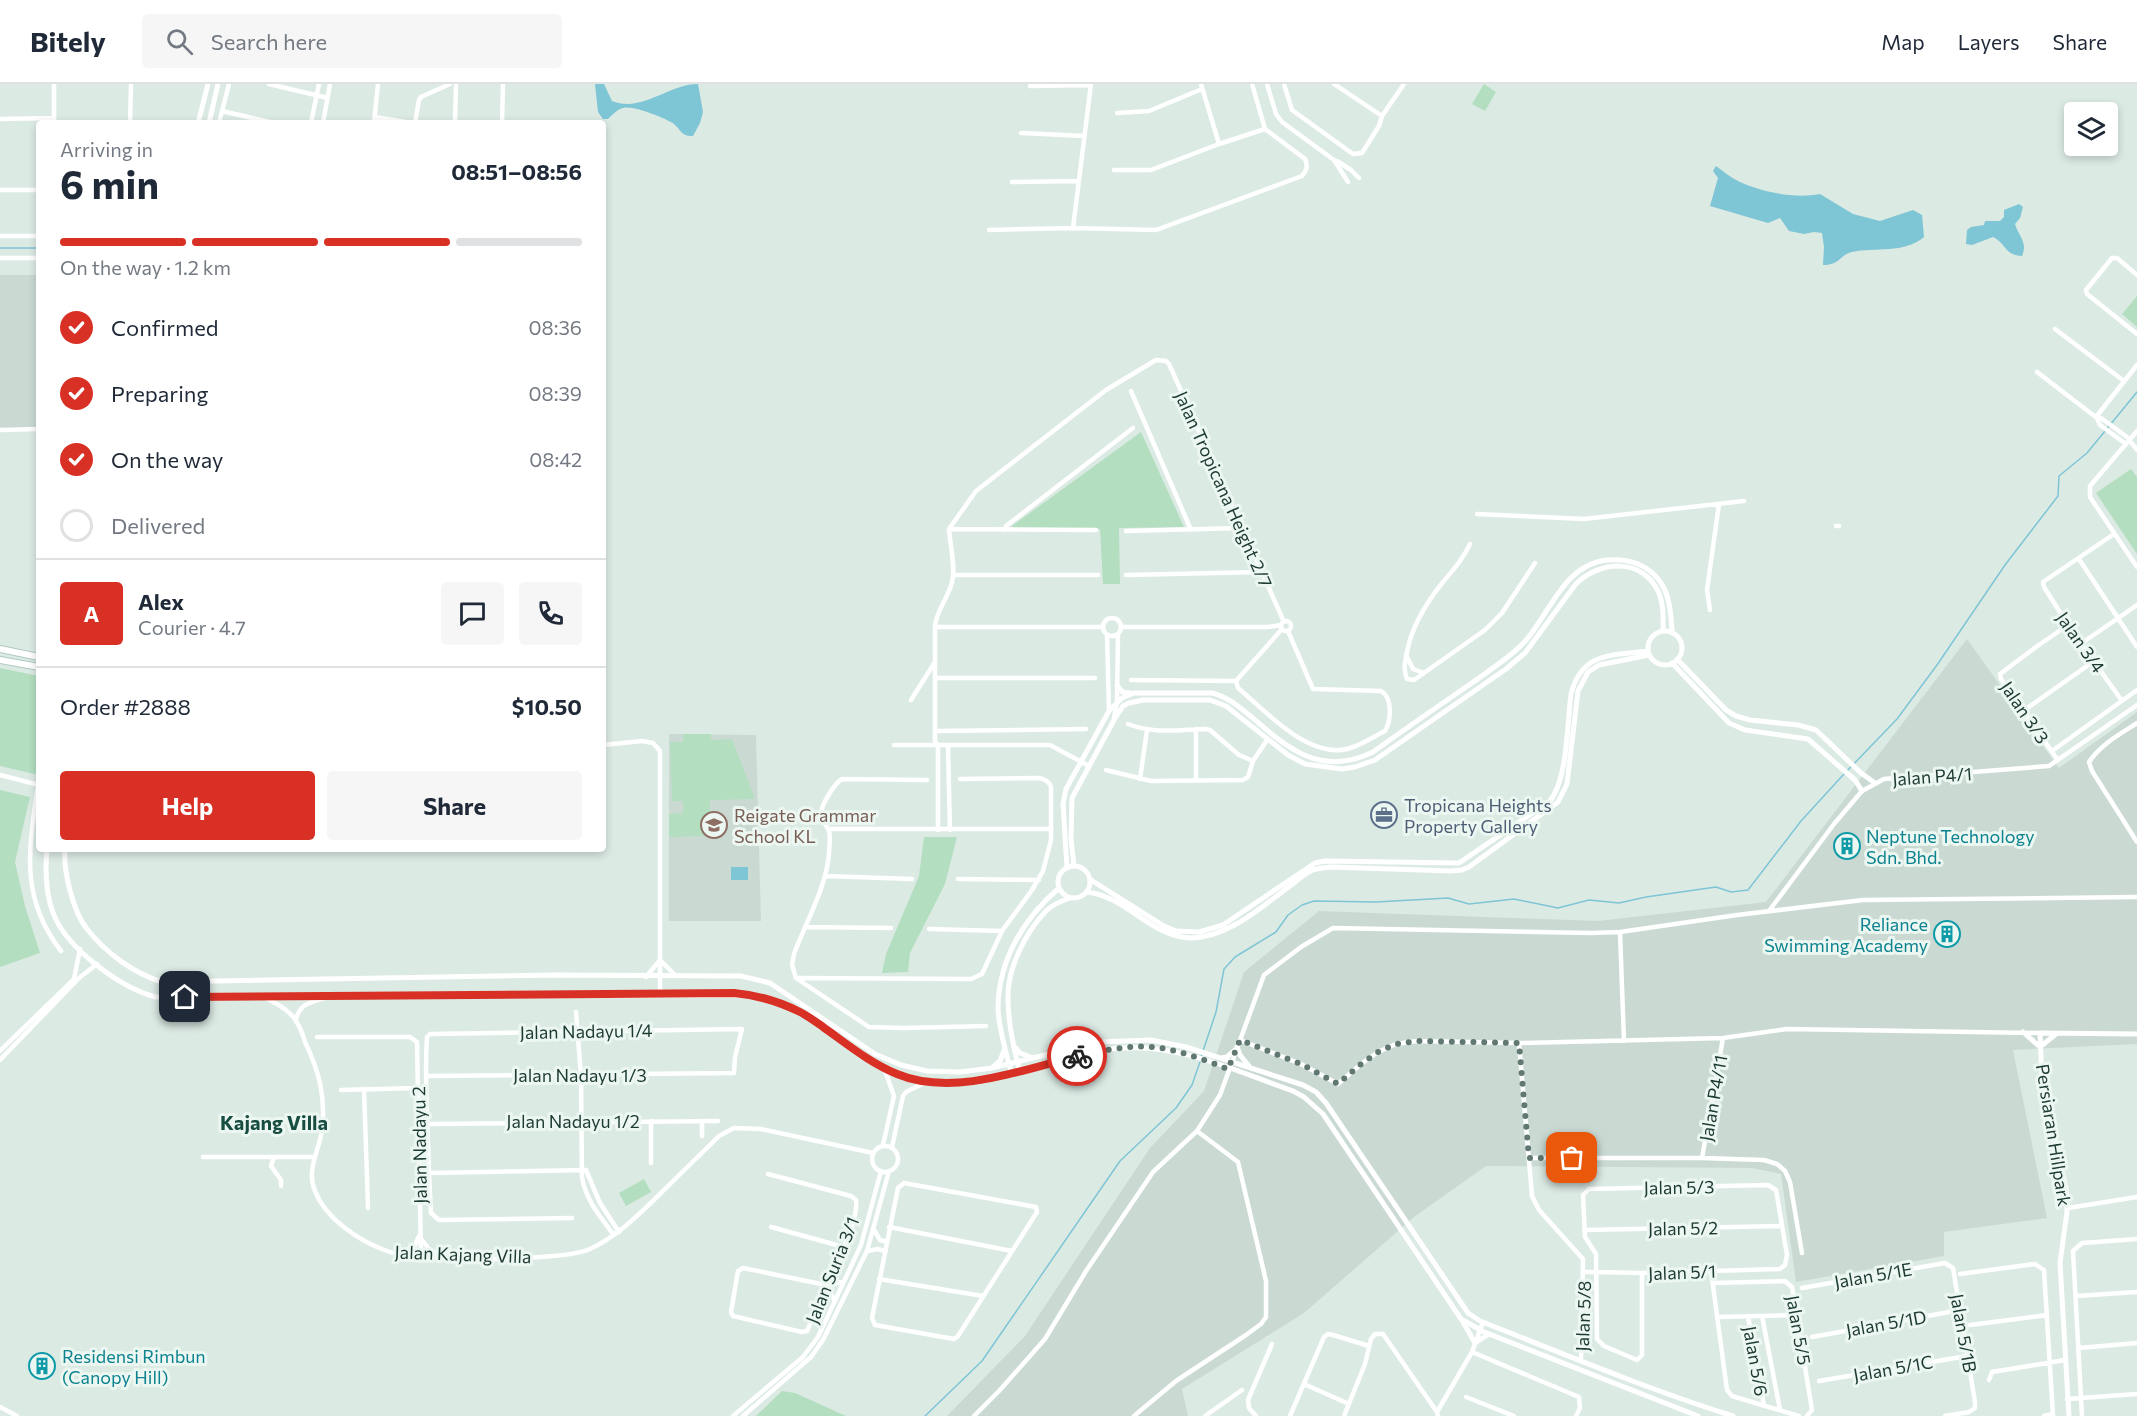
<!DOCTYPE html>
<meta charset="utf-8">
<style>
:root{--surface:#fff;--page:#f6f6f7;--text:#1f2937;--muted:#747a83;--line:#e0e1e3;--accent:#d93025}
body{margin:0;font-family:Commissioner,sans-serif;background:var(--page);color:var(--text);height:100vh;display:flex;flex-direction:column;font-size:22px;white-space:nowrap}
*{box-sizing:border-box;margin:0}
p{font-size:20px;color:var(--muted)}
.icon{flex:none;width:33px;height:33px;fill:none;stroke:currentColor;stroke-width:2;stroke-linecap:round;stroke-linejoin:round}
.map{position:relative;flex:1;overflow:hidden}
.panel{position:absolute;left:36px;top:36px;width:570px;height:732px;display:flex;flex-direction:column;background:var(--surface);border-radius:6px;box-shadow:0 3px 9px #0003}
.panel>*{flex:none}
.buttons{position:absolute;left:2064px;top:18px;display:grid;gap:12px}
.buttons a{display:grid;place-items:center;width:54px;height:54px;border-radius:6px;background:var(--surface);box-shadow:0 3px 9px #0003;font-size:30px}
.pin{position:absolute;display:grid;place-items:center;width:51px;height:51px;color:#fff;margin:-26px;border-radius:12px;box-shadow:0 3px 9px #0006}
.courier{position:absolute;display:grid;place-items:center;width:60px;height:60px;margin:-30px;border:4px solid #d93025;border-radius:50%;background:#fff;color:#222;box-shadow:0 2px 8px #0007}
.head em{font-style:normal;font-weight:700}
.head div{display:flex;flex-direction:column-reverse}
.head{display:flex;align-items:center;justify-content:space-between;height:102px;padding:0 24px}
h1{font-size:39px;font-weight:700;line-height:45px}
.bar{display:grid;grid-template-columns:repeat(4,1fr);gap:9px 6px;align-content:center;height:72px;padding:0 24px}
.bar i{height:8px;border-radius:4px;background:var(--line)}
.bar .selected{background:var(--accent)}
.bar p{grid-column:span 4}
.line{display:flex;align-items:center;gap:15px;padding:0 24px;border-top:2px solid var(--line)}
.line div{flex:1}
.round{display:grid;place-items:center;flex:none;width:63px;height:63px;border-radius:6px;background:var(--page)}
ol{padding:0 24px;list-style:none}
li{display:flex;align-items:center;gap:18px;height:66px}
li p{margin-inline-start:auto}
li .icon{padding:6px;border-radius:50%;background:var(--accent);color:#fff;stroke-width:4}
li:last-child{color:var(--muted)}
li i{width:33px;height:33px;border:3px solid var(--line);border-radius:50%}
.action{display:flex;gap:12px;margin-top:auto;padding:12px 24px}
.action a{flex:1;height:69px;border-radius:6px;background:var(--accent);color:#fff;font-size:24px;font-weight:700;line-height:69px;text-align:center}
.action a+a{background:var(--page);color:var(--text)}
header{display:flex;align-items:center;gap:36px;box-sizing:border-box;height:84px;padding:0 30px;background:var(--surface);border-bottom:2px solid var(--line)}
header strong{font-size:28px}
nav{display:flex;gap:33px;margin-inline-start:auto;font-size:21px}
.search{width:420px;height:54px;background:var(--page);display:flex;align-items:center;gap:15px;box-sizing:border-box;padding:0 21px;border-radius:6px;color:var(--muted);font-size:22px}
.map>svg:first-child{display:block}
.built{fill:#cadad3}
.green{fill:#b3dec0}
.water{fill:#7ec5d5}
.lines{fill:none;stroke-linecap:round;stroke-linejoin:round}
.stream{stroke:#7ec5d5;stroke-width:1.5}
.secondary-casing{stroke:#afcbc1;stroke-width:8}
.minor{stroke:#fff;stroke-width:4.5}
.tertiary{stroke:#fff;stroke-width:5}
.secondary{stroke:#fff;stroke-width:6}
.done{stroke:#607871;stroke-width:6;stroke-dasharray:0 10.8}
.route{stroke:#d93025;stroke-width:8}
.labels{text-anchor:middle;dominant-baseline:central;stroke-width:6;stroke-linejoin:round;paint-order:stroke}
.street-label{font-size:18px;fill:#1d3a33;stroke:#edf7f2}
.service-label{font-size:18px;fill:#4e5e75;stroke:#edf7f2;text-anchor:start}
.education-label{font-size:18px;fill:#785e54;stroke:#edf7f2;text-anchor:start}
.culture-label{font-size:18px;fill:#0d838f;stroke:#edf7f2;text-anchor:start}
.neighbourhood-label{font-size:20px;font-weight:bold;fill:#184d42;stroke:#edf7f2}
</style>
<header>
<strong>Bitely</strong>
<div class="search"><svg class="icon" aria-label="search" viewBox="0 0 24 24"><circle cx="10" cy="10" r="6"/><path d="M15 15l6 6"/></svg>Search here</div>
<nav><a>Map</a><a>Layers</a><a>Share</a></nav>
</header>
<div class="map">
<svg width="2137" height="1332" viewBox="0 0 2137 1332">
<rect width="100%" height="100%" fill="#dceae4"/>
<path class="built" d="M0,191H39V344L0,345Z
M1967,555L2059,684L2137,628V960L2013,966L2047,1134L1944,1148V1172L1796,1198L1781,1090L1752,1084L1486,1082L1414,1133L1304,1229L1182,1305L1188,1332H947L1025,1252L1150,1064L1204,1007L1244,888L1319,827L1598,837L1766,818Z
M669,650L756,651L761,837H669Z"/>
<path class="green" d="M1484,0L1496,8L1485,27L1472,20Z
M2137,212V243L2122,230Z
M1141,348L1184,443L1119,444L1120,500H1103L1100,445H1013L1012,442Z
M2131,385L2137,393V470L2096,409Z
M0,584L39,592V691L0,682Z
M683,650H711V656L732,655L755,715L710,716V752L669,753V730L683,729V717H672L670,658H683Z
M0,706L30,713L15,778L25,822L40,869L0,883Z
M924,753H957L945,800L910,869L908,888L882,889L886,870L919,792Z
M644,1095L651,1108L626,1122L619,1109Z
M782,1307L795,1309L846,1332H756Z"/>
<path class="water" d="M595,0H604L612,17C642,29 669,0 698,0L703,28L700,39L693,52C682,53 681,46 674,40C665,34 633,21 623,24C618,25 612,31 608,35H603L598,28Z
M1716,82C1723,87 1731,94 1740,98C1763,108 1794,115 1820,110L1853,130L1880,137L1913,126L1922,131L1924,153C1904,170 1875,163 1852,168C1839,171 1841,181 1823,181L1824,163L1822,149L1814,148L1804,150L1789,147L1780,134L1768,139L1710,122L1718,94L1713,87Z
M2019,120L2023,123L2020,134L2015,140C2019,153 2028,158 2022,172C2004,171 2007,160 1993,153L1972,161L1966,160L1967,146L1971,143L1984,141L1985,137H2000L2004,133V126Z
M731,783H748V796H731Z"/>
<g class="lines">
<path class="stream" d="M0,164H39
M1847,687L1897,635L1937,581L2005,481L2058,412L2059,392L2087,369L2137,308
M1201,973L1216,928L1224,885L1235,873L1276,848L1288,831L1302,821L1314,817L1376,818L1448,814L1469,820L1514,815L1558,824L1589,816L1619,819L1646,813L1716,803L1731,808L1748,806L1801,737L1844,690
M925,1332L982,1277L1120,1077L1176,1024L1192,1001L1200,978"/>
<defs>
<path id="secondary" d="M0,565L39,573
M0,576L39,583"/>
</defs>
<use href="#secondary" class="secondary-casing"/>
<path class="minor" d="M269,0L328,14
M1201,0L1219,60
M1267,0L1276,30L1282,38L1334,76L1348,98
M1284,0L1292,26L1353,70L1362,69L1379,42L1382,32
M1334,0L1382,32L1404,0
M1030,2L1091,1
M222,27L274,39
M1117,29L1149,27L1202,5
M375,33L411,39
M0,35L54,34
M54,39V0
M130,39L131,0
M219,39L229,0
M311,39L319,0
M323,39L330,0
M374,39L378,0
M415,39L419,16L421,13L450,0
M455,39L456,0
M502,39L503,0
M1021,49L1085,52
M1337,77L1351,86L1359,94
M1114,86H1151L1219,60L1265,45
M1012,98L1079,97
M0,106H39
M1073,144L1091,0
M989,146L1073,144L1156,146L1302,92C1307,86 1308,82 1305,75L1265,45L1252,0
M0,152H39
M0,174H39
M2137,191L2117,174H2112L2086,206L2087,210L2137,250
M2055,245L2124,297
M2037,288L2097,334H2101L2127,353L2137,366
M1131,307L1191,446
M2096,333L2137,281
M2097,334L2100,341L2126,360
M0,346L39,345
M2137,347L2090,402V413L2137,483
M1477,430L1584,435L1744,417
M1836,442H1839
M949,445L1096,446
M1005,446L1006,442L1133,344
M1126,447L1241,444
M2114,450L2043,498L2044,503L2068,541L2122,617
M1470,460C1463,475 1454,485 1443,498C1426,519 1412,541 1407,568C1405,578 1403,585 1407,595L1414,596L1485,546L1502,529L1535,479
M2079,475L2137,563
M953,491H1098
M1126,491L1261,488
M1710,526L1707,506L1719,420
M1103 543a9 9 0 1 1 18 0a9 9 0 1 1-18 0Z
M1281 542a5 5 0 1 1 10 0a5 5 0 1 1-10 0Z
M935,543H1102
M1121,543H1268L1281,541
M1282,545L1236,597L1238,604C1267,628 1307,674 1347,665C1360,662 1373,653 1385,647C1391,637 1393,613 1381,607L1313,605L1288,547
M1107,551L1109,627
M2082,559L2137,521
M1406,571L1413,585L1424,589
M935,594H1095
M1131,596L1236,597
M911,616L935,578
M2023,627L2094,577
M1114,634L1117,618L1118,550
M2137,639C2120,650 2100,661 2089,678L2092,687L2137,758
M1128,640C1154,650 1178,646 1205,645L1210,646L1239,671L1253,677
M1196,645V696
M935,647L1086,645
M603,661L642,657L653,659L660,667V911
M894,661H1050L1089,682
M948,662L950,746
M2052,667L2137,606
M2057,675L2001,595L2000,590L2036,563L2068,541
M1106,686L1151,697L1243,696L1248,693L1253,677L1267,656
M0,691L39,701
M1140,695L1147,646
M927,696L842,695C834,700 821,721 821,730C821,737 827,741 829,747C831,753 829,763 829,770C826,804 806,838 794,870L792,881L796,894L869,943L903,944L986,942
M38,701C29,763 19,813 61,867
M828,745H1051
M938,746V662L935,657V543C936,526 948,515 952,498C956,483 950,461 949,445L976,407L1106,306L1156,276L1166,277L1169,280L1284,538
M825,792L912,795
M958,795L1039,796
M1769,827L1834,740L1862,707L1884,695L2049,682L2137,621
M805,843L891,844
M929,845L1002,847
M1620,848L1624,957
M660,876L675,891
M646,893L660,876
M799,894L971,895L982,890L1002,847L1032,806L1043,787L1051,756V703C1049,697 1045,695 1039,694L960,695
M264,913C275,919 290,926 296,937C300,943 303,951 305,958C319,987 326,1013 322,1046C319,1067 306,1086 315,1107C326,1135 359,1157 387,1167C416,1178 562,1178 590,1165C618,1152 639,1130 661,1109C680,1090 700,1071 719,1052L734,1044L761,1045L873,1069
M576,928L581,992L582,1093C585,1115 601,1134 614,1151
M296,936C299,919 312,918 327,913
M317,953H410L417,958L421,1172
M1240,956L1301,980L1338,1000L1361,980L1378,968L1396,960L1417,957L1519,959L1723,954L1787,945L2040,949
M1519,959L1532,1112L1539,1126L1583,1175L1581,1277
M0,967L74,895L80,865
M0,976L79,894L97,880
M426,992L734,989L735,973L742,945L430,950L427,953C424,998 428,1044 429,1089
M364,1005L368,1124
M341,1006L418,1004
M651,1037V1079
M702,1037V1052
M427,1040L718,1037
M883,1061L894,1012L884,984
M872 1075a13 13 0 1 1 26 0a13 13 0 1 1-26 0Z
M892,1063L903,1012L906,1008L928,997
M203,1073H314
M274,1073L271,1082L281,1096V1102
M1529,1074H1702L1764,1076L1777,1080L1785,1087L1790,1098L1802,1169
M1702,1074L1723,954
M586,1086L600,1119L619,1148
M768,1090L851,1112L856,1116C859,1138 836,1179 827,1199C820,1215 814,1231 807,1247L802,1248L733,1232L731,1228L738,1187L743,1184L826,1201L843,1198
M904,1099L1036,1123L1037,1128L958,1252L954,1255L875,1241L872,1234L898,1104Z
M2068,1124L2137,1113
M572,1134L439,1136L431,1129L429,1089L586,1086
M771,1143L844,1163
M889,1143L1012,1167
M874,1146L880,1156L887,1158
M1584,1146L1782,1142
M868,1167L877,1165L886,1167
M402,1169L415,1161L419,1152L429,1165L440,1172
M1711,1187L1727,1306L1732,1312L1799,1332
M1584,1188H1595L1642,1189L1780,1185L1785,1181L1787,1171L1776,1106L1768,1101L1589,1105L1583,1111L1585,1153L1596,1170L1597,1255L1604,1262L1637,1276L1642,1271V1189
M1960,1190L2035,1180L2044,1186L2053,1332
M879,1195L983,1212
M1713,1199L1785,1197L1792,1203L1812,1326L1807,1332
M826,1201L835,1217
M1802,1204L1945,1179L1953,1184L1975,1318V1324L1969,1328L1945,1332
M2076,1212L2137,1208
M1748,1232L1764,1322
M1762,1232L1780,1326
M1717,1233L1796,1231
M1970,1241L2047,1231
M1812,1253L1960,1226
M2079,1264L2137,1259
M1472,1268L1579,1313L1580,1324L1576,1332
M1989,1296L1992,1288L2065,1276
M1819,1297L1967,1272
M1304,1300L1349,1320
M1466,1313L1514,1332
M2067,1315L2137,1310
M0,1323L17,1332
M733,1332L803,1273L818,1253L861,1161L881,1087
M743,1332L811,1273L823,1256L867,1167L889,1087
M974,1332L999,1307L1045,1255L1086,1187L1153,1088L1197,1047L1220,1011L1264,891L1301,863L1333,844L1591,849L1620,848L1737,831L1863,816L2137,813
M1134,1332L1176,1297L1246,1251L1261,1240L1266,1233V1197L1238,1078L1197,1047
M1205,1332L1242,1306
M1256,1332L1249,1324L1248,1316L1272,1260
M1290,1332L1324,1253L1328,1250L1333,1251L1369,1262
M1344,1332L1365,1280L1371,1255L1375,1250H1383L1437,1328
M1438,1332L1437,1328L1472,1268L1483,1238
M2044,1332L2053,1330
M2082,1332L2073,1167L2082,1159L2137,1155"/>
<path class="tertiary" d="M198,39L208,0
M209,39L218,0
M1648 564a17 17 0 1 1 34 0a17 17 0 1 1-34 0Z
M1677,575L1726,626L1736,632L1750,636L1798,641L1816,646L1861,689L1875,699
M1672,579L1729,639L1745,646L1808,655L1855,696L1862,707
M1117,601L1122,608L1130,609
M47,765C45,786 46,810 53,829C67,865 120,903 155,913L750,911C767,915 785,920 801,928C810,933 819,940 827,946C859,968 888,991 927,997C997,1007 1055,968 1123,964C1181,960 1238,988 1293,1007L1304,1013L1323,1030L1461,1235L1484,1248L1698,1332
M65,765C63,786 73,828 87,845C106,869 133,889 162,898L555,891L741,892L770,899L875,970L901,981L927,987L960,988L992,984L1098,958L1151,956L1186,963L1303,1001L1316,1008L1326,1019L1468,1229L1480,1237C1564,1270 1647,1305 1733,1332
M1058 798a16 16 0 1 1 32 0a16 16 0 1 1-32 0Z
M1074,782L1071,755L1072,714L1114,636L1123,622L1129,619L1143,616H1210L1226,622L1288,671L1305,680L1342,685L1355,683L1375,676L1506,585L1525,569L1575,501C1599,476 1643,473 1659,509C1664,522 1663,534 1663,547
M1067,784L1063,720L1066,705L1109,627L1122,614L1134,609H1212C1232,614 1245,628 1261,641C1296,672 1328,690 1373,668C1401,648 1428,629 1456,610C1476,596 1496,583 1515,567C1548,540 1559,481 1607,476C1618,475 1628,476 1638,480C1668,493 1671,520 1672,549
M1091,796L1164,842L1176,847L1199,848L1223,841L1315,779L1325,777L1459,779L1550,717C1568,694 1567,639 1571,610C1582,567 1612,572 1648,567
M1087,808C1126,812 1151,853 1190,854C1228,854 1261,823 1290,802C1297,797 1305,789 1313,786C1318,784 1325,784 1331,783L1451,787L1462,786L1469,783L1558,718L1567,700L1578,607L1588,588L1599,581L1649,571
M2023,948L2040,963L2056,950
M1237,963L1240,971L1249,982
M1016,964L1020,969L1033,974
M1221,974L1227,973L1235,966
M993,983L1000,977L1005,964
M1020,989C1014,966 1008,940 1008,915C1007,885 1025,849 1046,827C1053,820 1061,817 1070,814
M1012,991C1007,972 998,943 998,923C999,875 1024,834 1059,804
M1463,1238L1475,1259L1489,1250
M2069,1332L2060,1179L2067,1128L2066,1105L2042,997L2040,949L2137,950"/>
<use href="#secondary" class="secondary"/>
</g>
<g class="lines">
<path class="done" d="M1077,972C1101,967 1127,961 1152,963C1178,965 1204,976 1228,985L1240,956L1301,980L1338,1000L1361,980L1378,968L1396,960L1417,957L1519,959L1529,1074H1572"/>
<path class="route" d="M185,913L734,909C757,911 780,918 800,928C808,932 816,938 823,943C847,960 870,979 897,990C952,1013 1023,986 1077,972"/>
</g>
<defs>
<symbol id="office-ring" viewBox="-11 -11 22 22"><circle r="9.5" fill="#edf7f2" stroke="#5c6f8a" stroke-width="1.5"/><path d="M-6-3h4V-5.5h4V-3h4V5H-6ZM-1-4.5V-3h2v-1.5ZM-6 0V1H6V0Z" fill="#5c6f8a"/></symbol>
<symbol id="school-ring" viewBox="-11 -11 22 22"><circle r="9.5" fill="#edf7f2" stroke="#8d6e63" stroke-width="1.5"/><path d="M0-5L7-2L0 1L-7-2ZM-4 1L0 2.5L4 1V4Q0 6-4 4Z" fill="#8d6e63"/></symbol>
<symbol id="building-ring" viewBox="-11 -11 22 22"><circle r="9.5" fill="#edf7f2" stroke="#0f9aa8" stroke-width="1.5"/><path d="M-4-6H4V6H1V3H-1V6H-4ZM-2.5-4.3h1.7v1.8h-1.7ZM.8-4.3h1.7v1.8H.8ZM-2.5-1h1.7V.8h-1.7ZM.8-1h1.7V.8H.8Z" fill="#0f9aa8"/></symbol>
</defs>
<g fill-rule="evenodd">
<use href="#office-ring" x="1369" y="716" width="30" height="30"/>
<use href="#school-ring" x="699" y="726" width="30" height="30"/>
<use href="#building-ring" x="1832" y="747" width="30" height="30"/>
<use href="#building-ring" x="1932" y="835" width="30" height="30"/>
<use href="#building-ring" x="27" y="1267" width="30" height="30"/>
</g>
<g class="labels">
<g class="street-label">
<text transform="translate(1224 405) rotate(66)">Jalan Tropicana Height 2/7</text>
<text transform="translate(2081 558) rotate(55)">Jalan 3/4</text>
<text transform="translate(2025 628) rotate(56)">Jalan 3/3</text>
<text transform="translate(1932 692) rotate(-4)">Jalan P4/1</text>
<text transform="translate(586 947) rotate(-1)">Jalan Nadayu 1/4</text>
<text x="580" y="991">Jalan Nadayu 1/3</text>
<text transform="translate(1713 1014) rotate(-80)">Jalan P4/11</text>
<text x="573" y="1037">Jalan Nadayu 1/2</text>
<text transform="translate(2054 1051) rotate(81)">Persiaran Hillpark</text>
<text transform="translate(419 1061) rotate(-91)">Jalan Nadayu 2</text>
<text transform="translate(1679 1103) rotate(-1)">Jalan 5/3</text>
<text transform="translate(1683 1144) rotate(-1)">Jalan 5/2</text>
<text transform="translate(463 1170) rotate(2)">Jalan Kajang Villa</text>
<text transform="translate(832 1186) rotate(-68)">Jalan Suria 3/1</text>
<text transform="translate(1682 1188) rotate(-2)">Jalan 5/1</text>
<text transform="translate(1873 1191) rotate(-10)">Jalan 5/1E</text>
<text transform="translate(1583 1232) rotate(-88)">Jalan 5/8</text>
<text transform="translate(1886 1239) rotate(-10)">Jalan 5/1D</text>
<text transform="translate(1799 1246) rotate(80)">Jalan 5/5</text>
<text transform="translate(1964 1249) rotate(80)">Jalan 5/1B</text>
<text transform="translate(1756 1277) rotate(80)">Jalan 5/6</text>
<text transform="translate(1893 1284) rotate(-10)">Jalan 5/1C</text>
</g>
<g class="service-label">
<text x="1404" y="721">Tropicana Heights<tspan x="1404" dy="21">Property Gallery</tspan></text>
</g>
<g class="education-label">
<text x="734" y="731">Reigate Grammar<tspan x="734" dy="21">School KL</tspan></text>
</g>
<g class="culture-label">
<text x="1866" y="752">Neptune Technology<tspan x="1866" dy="21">Sdn. Bhd.</tspan></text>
<text x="1928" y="840" text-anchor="end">Reliance<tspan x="1928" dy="21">Swimming Academy</tspan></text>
<text x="62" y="1272">Residensi Rimbun<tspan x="62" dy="21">(Canopy Hill)</tspan></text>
</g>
<g class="neighbourhood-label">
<text x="274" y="1038">Kajang Villa</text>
</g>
</g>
</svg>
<div class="buttons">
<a><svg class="icon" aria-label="layers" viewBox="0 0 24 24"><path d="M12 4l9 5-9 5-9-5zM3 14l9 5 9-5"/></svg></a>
</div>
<div class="pin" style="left:1572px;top:1074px;background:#ea580c"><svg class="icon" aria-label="bag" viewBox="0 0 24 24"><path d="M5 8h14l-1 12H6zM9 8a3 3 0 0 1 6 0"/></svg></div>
<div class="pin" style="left:185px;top:913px;background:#1f2937"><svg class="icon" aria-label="home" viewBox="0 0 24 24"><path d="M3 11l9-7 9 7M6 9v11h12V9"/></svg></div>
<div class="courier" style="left:1077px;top:972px"><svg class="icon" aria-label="bike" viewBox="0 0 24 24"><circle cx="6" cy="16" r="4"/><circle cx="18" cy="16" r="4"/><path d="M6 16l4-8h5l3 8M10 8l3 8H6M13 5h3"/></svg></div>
<section class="panel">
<div class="head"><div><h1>6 min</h1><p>Arriving in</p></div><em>08:51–08:56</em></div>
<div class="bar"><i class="selected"></i><i class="selected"></i><i class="selected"></i><i></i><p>On the way · 1.2 km</p></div>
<ol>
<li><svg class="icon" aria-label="check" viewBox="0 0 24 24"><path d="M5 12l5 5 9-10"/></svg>Confirmed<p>08:36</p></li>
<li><svg class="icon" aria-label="check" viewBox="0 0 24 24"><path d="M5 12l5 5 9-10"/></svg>Preparing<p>08:39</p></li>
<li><svg class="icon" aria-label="check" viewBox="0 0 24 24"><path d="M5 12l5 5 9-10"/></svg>On the way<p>08:42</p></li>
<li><i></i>Delivered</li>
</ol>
<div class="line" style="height:108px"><b class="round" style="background:var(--accent);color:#fff">A</b><div><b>Alex</b><p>Courier · 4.7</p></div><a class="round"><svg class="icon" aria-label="chat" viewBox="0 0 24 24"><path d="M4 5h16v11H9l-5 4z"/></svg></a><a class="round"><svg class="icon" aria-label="phone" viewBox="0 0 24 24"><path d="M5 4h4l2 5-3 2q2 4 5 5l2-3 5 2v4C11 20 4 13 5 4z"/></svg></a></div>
<div class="line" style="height:78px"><div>Order #2888</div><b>$10.50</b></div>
<div class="action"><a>Help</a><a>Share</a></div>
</section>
</div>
